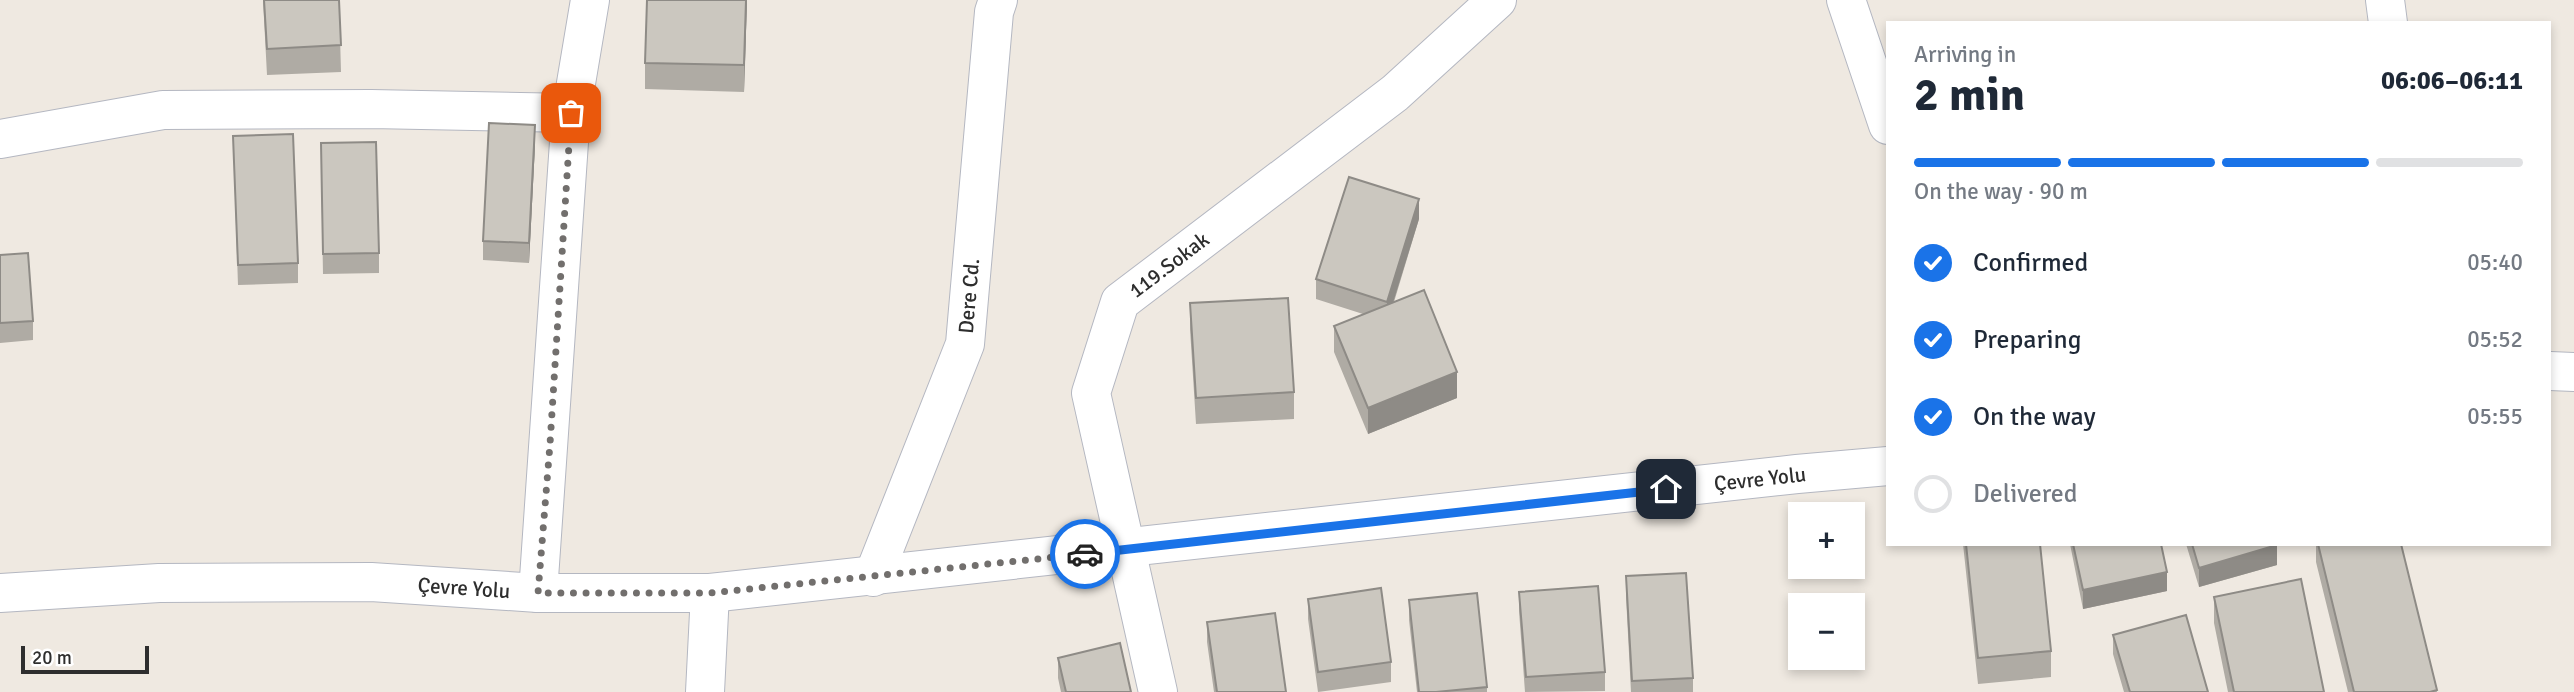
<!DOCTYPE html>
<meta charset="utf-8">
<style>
:root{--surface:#fff;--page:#f2f2f3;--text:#1f2937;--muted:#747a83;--line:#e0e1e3;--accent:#1a73e8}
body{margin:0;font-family:Signika,sans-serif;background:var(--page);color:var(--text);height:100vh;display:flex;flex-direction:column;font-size:26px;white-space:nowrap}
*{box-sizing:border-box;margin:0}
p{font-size:23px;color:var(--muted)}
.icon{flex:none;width:38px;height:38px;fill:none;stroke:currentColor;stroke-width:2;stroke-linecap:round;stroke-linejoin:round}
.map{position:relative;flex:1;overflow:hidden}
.drawer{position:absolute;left:1886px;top:21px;width:665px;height:525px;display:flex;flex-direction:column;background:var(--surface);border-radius:0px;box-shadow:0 4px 10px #0003}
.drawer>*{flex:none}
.fabs{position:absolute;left:1788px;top:502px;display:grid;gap:14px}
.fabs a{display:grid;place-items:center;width:77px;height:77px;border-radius:0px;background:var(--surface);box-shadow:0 4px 10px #0003;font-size:35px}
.scale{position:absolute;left:21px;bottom:18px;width:128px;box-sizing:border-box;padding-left:7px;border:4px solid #2e2e2e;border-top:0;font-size:19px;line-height:24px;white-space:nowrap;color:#2e2e2e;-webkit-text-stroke:5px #fff;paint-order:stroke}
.pin{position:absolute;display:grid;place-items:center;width:60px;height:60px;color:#fff;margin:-30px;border-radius:14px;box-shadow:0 4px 10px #0006}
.courier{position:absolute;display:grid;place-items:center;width:70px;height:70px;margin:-35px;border:5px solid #1a73e8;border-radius:50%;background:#fff;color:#222;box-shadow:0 2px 9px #0007}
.headline em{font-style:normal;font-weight:700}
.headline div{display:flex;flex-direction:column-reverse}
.headline{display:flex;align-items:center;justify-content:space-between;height:119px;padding:0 28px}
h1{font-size:46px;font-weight:700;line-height:52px}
.bar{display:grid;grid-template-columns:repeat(4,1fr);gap:10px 7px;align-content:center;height:84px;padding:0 28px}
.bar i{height:9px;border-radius:5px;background:var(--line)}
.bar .current{background:var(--accent)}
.bar p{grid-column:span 4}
ol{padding:0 28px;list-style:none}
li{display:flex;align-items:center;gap:21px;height:77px}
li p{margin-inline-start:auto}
li .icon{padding:7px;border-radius:50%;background:var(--accent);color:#fff;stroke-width:4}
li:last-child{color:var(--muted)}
li i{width:38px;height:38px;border:4px solid var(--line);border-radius:50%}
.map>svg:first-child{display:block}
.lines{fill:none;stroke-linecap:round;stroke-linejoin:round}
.street-casing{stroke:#b4b7c1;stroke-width:40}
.secondary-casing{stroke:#b4b7c1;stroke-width:40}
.street{stroke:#fff;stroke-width:38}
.secondary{stroke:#fff;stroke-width:38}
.wall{fill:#afaba4}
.shaded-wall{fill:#8e8b86}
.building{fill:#cbc7bf;stroke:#8e8b86;stroke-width:2}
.done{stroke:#726f6d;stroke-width:7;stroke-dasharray:0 12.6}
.route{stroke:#1a73e8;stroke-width:9}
.labels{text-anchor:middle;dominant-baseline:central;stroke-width:5;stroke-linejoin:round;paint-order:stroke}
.street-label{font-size:21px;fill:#2e2e2e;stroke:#fff}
</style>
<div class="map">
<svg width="2574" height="692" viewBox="0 0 2574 692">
<rect width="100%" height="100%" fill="#efe9e1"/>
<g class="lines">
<defs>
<path id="street" d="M1846,0L1888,125
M0,139L163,110L371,109L571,113
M873,577L965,344L994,12L998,0
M538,593L571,113L590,0
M705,692L710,593
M1158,692L1091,393L1120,302L1395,93L1497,0"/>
<path id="secondary" d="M2385,0L2388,23
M2550,371L2574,372
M0,593L159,583L371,582L538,593H710L1797,474L1888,466"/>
</defs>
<use href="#street" class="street-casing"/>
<use href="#secondary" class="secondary-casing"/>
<use href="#street" class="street"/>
<use href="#secondary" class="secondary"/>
</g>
<path class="wall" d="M263,0H339L341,72L267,75Z
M747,0L744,92L645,89V63Z
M233,136L298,263V283L238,285Z
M535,145L529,263L483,260V241Z
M321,163L379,253V273L323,274Z
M1419,219L1394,302L1457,398L1368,434L1334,352V326L1363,314L1316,299V279Z
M0,255L33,321V340L0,343Z
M1190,303L1294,392V419L1196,424L1190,329Z
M1963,544H2040L2051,651V677L1978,684Z
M2070,544H2161L2167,591L2083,609Z
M2186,544H2277V565L2199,587Z
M2316,544H2401L2437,692H2348L2316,562Z
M1626,576L1693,678V692H1631L1626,596Z
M1519,592L1605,672V691L1525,692L1519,611Z
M2214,597L2324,692H2228L2214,623Z
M1308,599L1391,662V682L1318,692L1308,619Z
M1409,600L1487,687V692H1417L1409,620Z
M1207,622L1286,692H1214L1207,642Z
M2113,635L2208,692H2124L2113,654Z
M1058,658L1131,692H1061L1058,678Z"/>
<path class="shaded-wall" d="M746,0H747L744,92V65Z
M535,125V145L529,263V243Z
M1419,199V219L1387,322V302Z
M1457,372V398L1368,434V408Z
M2277,545V565L2199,587V568Z
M2167,572V591L2083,609V590Z"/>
<path class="building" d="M264,0H339L341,45L267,49Z
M647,0H746L744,65L645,63Z
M489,123L535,125L529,243L483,241Z
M293,134L298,263L238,265L233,136Z
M376,142L379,253L323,254L321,143Z
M1349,177L1419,199L1387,302L1316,279Z
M28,253L33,321L0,323V255Z
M1424,290L1457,372L1368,408L1334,326Z
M1288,298L1294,392L1196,398L1190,303Z
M1966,544H2040L2051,651L1978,658Z
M2073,544H2161L2167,572L2083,590Z
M2192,544H2277V545L2199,568Z
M2318,544H2401L2437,690L2430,692H2354Z
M1686,573L1693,678L1632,681L1626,576Z
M2301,579L2324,692H2234L2214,597Z
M1598,586L1605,672L1526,677L1519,592Z
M1381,588L1391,662L1318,672L1308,599Z
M1477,593L1487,687L1436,692H1419L1409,600Z
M1275,613L1286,692H1217L1207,622Z
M2186,615L2208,692H2130L2113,635Z
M1120,643L1131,692H1066L1058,658Z"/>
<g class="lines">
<path class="done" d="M571,113L550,444L538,593H710L1085,554"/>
<path class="route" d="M1085,554L1666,489"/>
</g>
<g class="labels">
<g class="street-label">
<text transform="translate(1169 265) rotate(-37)">119.Sokak</text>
<text transform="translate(969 296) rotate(-85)">Dere Cd.</text>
<text transform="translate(1760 479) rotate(-6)">Çevre Yolu</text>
<text transform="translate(464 588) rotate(4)">Çevre Yolu</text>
</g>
</g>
</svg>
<div class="fabs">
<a>+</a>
<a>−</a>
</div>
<div class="scale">20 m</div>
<div class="pin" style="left:571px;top:113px;background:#ea580c"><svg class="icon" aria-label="bag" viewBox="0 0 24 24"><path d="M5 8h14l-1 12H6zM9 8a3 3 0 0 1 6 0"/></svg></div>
<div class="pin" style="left:1666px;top:489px;background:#1f2937"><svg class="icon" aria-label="home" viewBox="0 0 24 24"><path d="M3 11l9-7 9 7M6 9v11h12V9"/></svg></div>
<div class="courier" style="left:1085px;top:554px"><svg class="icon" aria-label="car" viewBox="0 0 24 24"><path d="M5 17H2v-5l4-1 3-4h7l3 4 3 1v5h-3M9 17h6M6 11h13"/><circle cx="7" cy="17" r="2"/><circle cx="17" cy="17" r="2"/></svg></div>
<section class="drawer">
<div class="headline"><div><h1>2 min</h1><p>Arriving in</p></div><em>06:06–06:11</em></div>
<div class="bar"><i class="current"></i><i class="current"></i><i class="current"></i><i></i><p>On the way · 90 m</p></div>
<ol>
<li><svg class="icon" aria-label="check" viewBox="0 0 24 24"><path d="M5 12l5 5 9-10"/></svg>Confirmed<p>05:40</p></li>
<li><svg class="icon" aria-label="check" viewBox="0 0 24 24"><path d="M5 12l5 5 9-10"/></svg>Preparing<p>05:52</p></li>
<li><svg class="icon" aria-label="check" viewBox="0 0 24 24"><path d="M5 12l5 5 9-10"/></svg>On the way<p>05:55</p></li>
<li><i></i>Delivered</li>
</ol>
</section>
</div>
